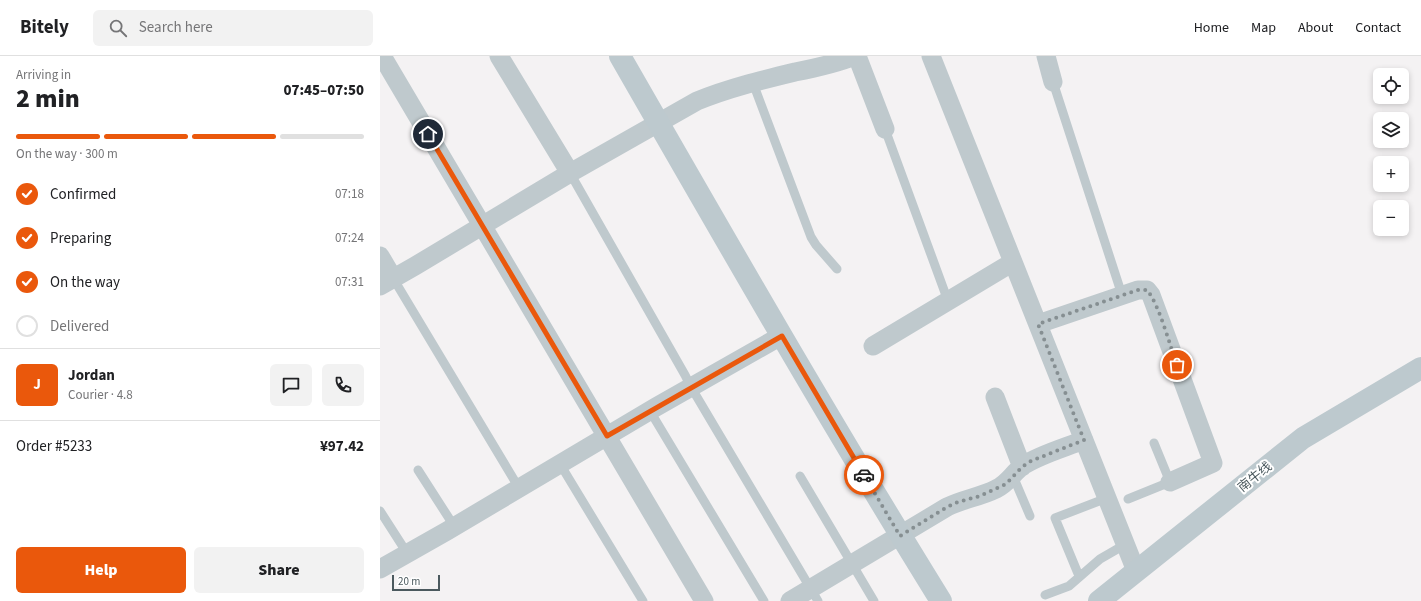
<!DOCTYPE html>
<meta charset="utf-8">
<style>
:root{--surface:#fff;--page:#f2f2f2;--text:#202124;--muted:#757577;--line:#e0e0e0;--accent:#ea580c}
body{margin:0;font-family:"Source Sans 3","Noto Sans SC",sans-serif;background:var(--page);color:var(--text);height:100vh;display:flex;flex-direction:column;font-size:15px;white-space:nowrap}
*{box-sizing:border-box;margin:0}
p{font-size:13px;color:var(--muted)}
.icon{flex:none;width:22px;height:22px;fill:none;stroke:currentColor;stroke-width:2;stroke-linecap:round;stroke-linejoin:round}
.map{position:relative;flex:1;overflow:hidden}
.sheet{display:flex;flex-direction:column;background:var(--surface);width:380px}
.sheet>*{flex:none}
.buttons{position:absolute;left:993px;top:12px;display:grid;gap:8px}
.buttons a{display:grid;place-items:center;width:36px;height:36px;border-radius:6px;background:var(--surface);box-shadow:0 2px 6px #0003;font-size:20px}
.scale{position:absolute;left:12px;bottom:10px;width:48px;box-sizing:border-box;padding-left:4px;border:2px solid #4b595e;border-top:0;font-size:11px;line-height:14px;white-space:nowrap;color:#4b595e;-webkit-text-stroke:3px #fff;paint-order:stroke}
.pin{position:absolute;display:grid;place-items:center;width:34px;height:34px;color:#fff;margin:-17px;border:2px solid #fff;border-radius:50%;box-shadow:0 1px 4px #0007}
.courier{position:absolute;display:grid;place-items:center;width:40px;height:40px;margin:-20px;border:3px solid #ea580c;border-radius:50%;background:#fff;color:#222;box-shadow:0 1px 5px #0007}
.headline em{font-style:normal;font-weight:800}
.headline div{display:flex;flex-direction:column-reverse}
.headline{display:flex;align-items:center;justify-content:space-between;height:68px;padding:0 16px}
h1{font-size:26px;font-weight:800;line-height:30px}
.bar{display:grid;grid-template-columns:repeat(4,1fr);gap:6px 4px;align-content:center;height:48px;padding:0 16px}
.bar i{height:5px;border-radius:3px;background:var(--line)}
.bar .selected{background:var(--accent)}
.bar p{grid-column:span 4}
.line{display:flex;align-items:center;gap:10px;padding:0 16px;border-top:1px solid var(--line)}
.line div{flex:1}
.round{display:grid;place-items:center;flex:none;width:42px;height:42px;border-radius:6px;background:var(--page)}
ol{padding:0 16px;list-style:none}
li{display:flex;align-items:center;gap:12px;height:44px}
li p{margin-inline-start:auto}
li .icon{padding:4px;border-radius:50%;background:var(--accent);color:#fff;stroke-width:4}
li:last-child{color:var(--muted)}
li i{width:22px;height:22px;border:2px solid var(--line);border-radius:50%}
.button{display:flex;gap:8px;margin-top:auto;padding:8px 16px}
.button a{flex:1;height:46px;border-radius:6px;background:var(--accent);color:#fff;font-size:16px;font-weight:800;line-height:46px;text-align:center}
.button a+a{background:var(--page);color:var(--text)}
header{display:flex;align-items:center;gap:24px;box-sizing:border-box;height:56px;padding:0 20px;background:var(--surface);border-bottom:1px solid var(--line)}
header strong{font-size:19px}
nav{display:flex;gap:22px;margin-inline-start:auto;font-size:14px}
.search{width:280px;height:36px;background:var(--page);display:flex;align-items:center;gap:10px;box-sizing:border-box;padding:0 14px;border-radius:6px;color:var(--muted);font-size:15px}
main{display:flex;flex:1;min-height:0}
.map>svg:first-child{display:block}
.lines{fill:none;stroke-linecap:round;stroke-linejoin:round}
.lane{stroke:#bfc9cd;stroke-width:9}
.street{stroke:#bfc9cd;stroke-width:19}
.secondary{stroke:#bdc9ce;stroke-width:22}
.done{stroke:#868f92;stroke-width:4;stroke-dasharray:0 7.2}
.route{stroke:#ea580c;stroke-width:5}
.labels{text-anchor:middle;dominant-baseline:central;stroke-width:4;stroke-linejoin:round;paint-order:stroke}
.street-label{font-size:13px;fill:#4b595e;stroke:#fff}
</style>
<header>
<strong>Bitely</strong>
<div class="search"><svg class="icon" aria-label="search" viewBox="0 0 24 24"><circle cx="10" cy="10" r="6"/><path d="M15 15l6 6"/></svg>Search here</div>
<nav><a>Home</a><a>Map</a><a>About</a><a>Contact</a></nav>
</header>
<main>
<section class="sheet">
<div class="headline"><div><h1>2 min</h1><p>Arriving in</p></div><em>07:45–07:50</em></div>
<div class="bar"><i class="selected"></i><i class="selected"></i><i class="selected"></i><i></i><p>On the way · 300 m</p></div>
<ol>
<li><svg class="icon" aria-label="check" viewBox="0 0 24 24"><path d="M5 12l5 5 9-10"/></svg>Confirmed<p>07:18</p></li>
<li><svg class="icon" aria-label="check" viewBox="0 0 24 24"><path d="M5 12l5 5 9-10"/></svg>Preparing<p>07:24</p></li>
<li><svg class="icon" aria-label="check" viewBox="0 0 24 24"><path d="M5 12l5 5 9-10"/></svg>On the way<p>07:31</p></li>
<li><i></i>Delivered</li>
</ol>
<div class="line" style="height:72px"><b class="round" style="background:var(--accent);color:#fff">J</b><div><b>Jordan</b><p>Courier · 4.8</p></div><a class="round"><svg class="icon" aria-label="chat" viewBox="0 0 24 24"><path d="M4 5h16v11H9l-5 4z"/></svg></a><a class="round"><svg class="icon" aria-label="phone" viewBox="0 0 24 24"><path d="M5 4h4l2 5-3 2q2 4 5 5l2-3 5 2v4C11 20 4 13 5 4z"/></svg></a></div>
<div class="line" style="height:52px"><div>Order #5233</div><b>¥97.42</b></div>
<div class="button"><a>Help</a><a>Share</a></div>
</section>
<div class="map">
<svg width="1041" height="545" viewBox="0 0 1041 545">
<rect width="100%" height="100%" fill="#f4f2f3"/>
<g class="lines">
<path class="lane" d="M673,26L742,239
M373,27L431,181L436,189L457,213
M505,73L568,245
M190,117L305,319L311,331L438,545
M13,222L139,432
M270,355L384,545
M180,408L263,545
M38,414L74,470
M420,420L494,545
M633,420L650,460
M748,443L790,426L774,387
M0,455L27,497
M699,520L675,462L727,442
M665,539L689,530L720,503L746,488"/>
<path class="street" d="M2,0L324,545
M119,0L190,117
M477,0L505,73
M551,0L756,515
M666,0L673,26
M0,200L13,222
M0,230L35,210L190,117L317,45C349,32 382,24 415,16C436,12 455,8 475,0
M658,268L758,234H767L771,239L833,407L790,426
M493,290L633,206
M615,341L642,411
M0,513L67,475L276,351L401,280
M410,545L567,451C583,443 600,441 616,433C629,427 633,416 644,409C662,398 684,392 704,384"/>
<path class="secondary" d="M240,0C345,183 450,366 561,545
M719,545L923,382L1041,312"/>
</g>
<g class="lines">
<path class="done" d="M484,419L520,480L567,451L578,446L600,440L626,428L642,411L651,405L704,384L658,268L758,234H767C779,248 790,290 797,309"/>
<path class="route" d="M48,78L227,380L402,280L484,419"/>
</g>
<g class="labels">
<g class="street-label">
<text transform="translate(875 421) rotate(-39)">南牛线</text>
</g>
</g>
</svg>
<div class="buttons">
<a><svg class="icon" aria-label="locate" viewBox="0 0 24 24"><circle cx="12" cy="12" r="6"/><path d="M12 2v4M12 18v4M2 12h4M18 12h4"/></svg></a>
<a><svg class="icon" aria-label="layers" viewBox="0 0 24 24"><path d="M12 4l9 5-9 5-9-5zM3 14l9 5 9-5"/></svg></a>
<a>+</a>
<a>−</a>
</div>
<div class="scale">20 m</div>
<div class="pin" style="left:797px;top:309px;background:#ea580c"><svg class="icon" aria-label="bag" viewBox="0 0 24 24"><path d="M5 8h14l-1 12H6zM9 8a3 3 0 0 1 6 0"/></svg></div>
<div class="pin" style="left:48px;top:78px;background:#1f2937"><svg class="icon" aria-label="home" viewBox="0 0 24 24"><path d="M3 11l9-7 9 7M6 9v11h12V9"/></svg></div>
<div class="courier" style="left:484px;top:419px"><svg class="icon" aria-label="car" viewBox="0 0 24 24"><path d="M5 17H2v-5l4-1 3-4h7l3 4 3 1v5h-3M9 17h6M6 11h13"/><circle cx="7" cy="17" r="2"/><circle cx="17" cy="17" r="2"/></svg></div>
</div>
</main>
